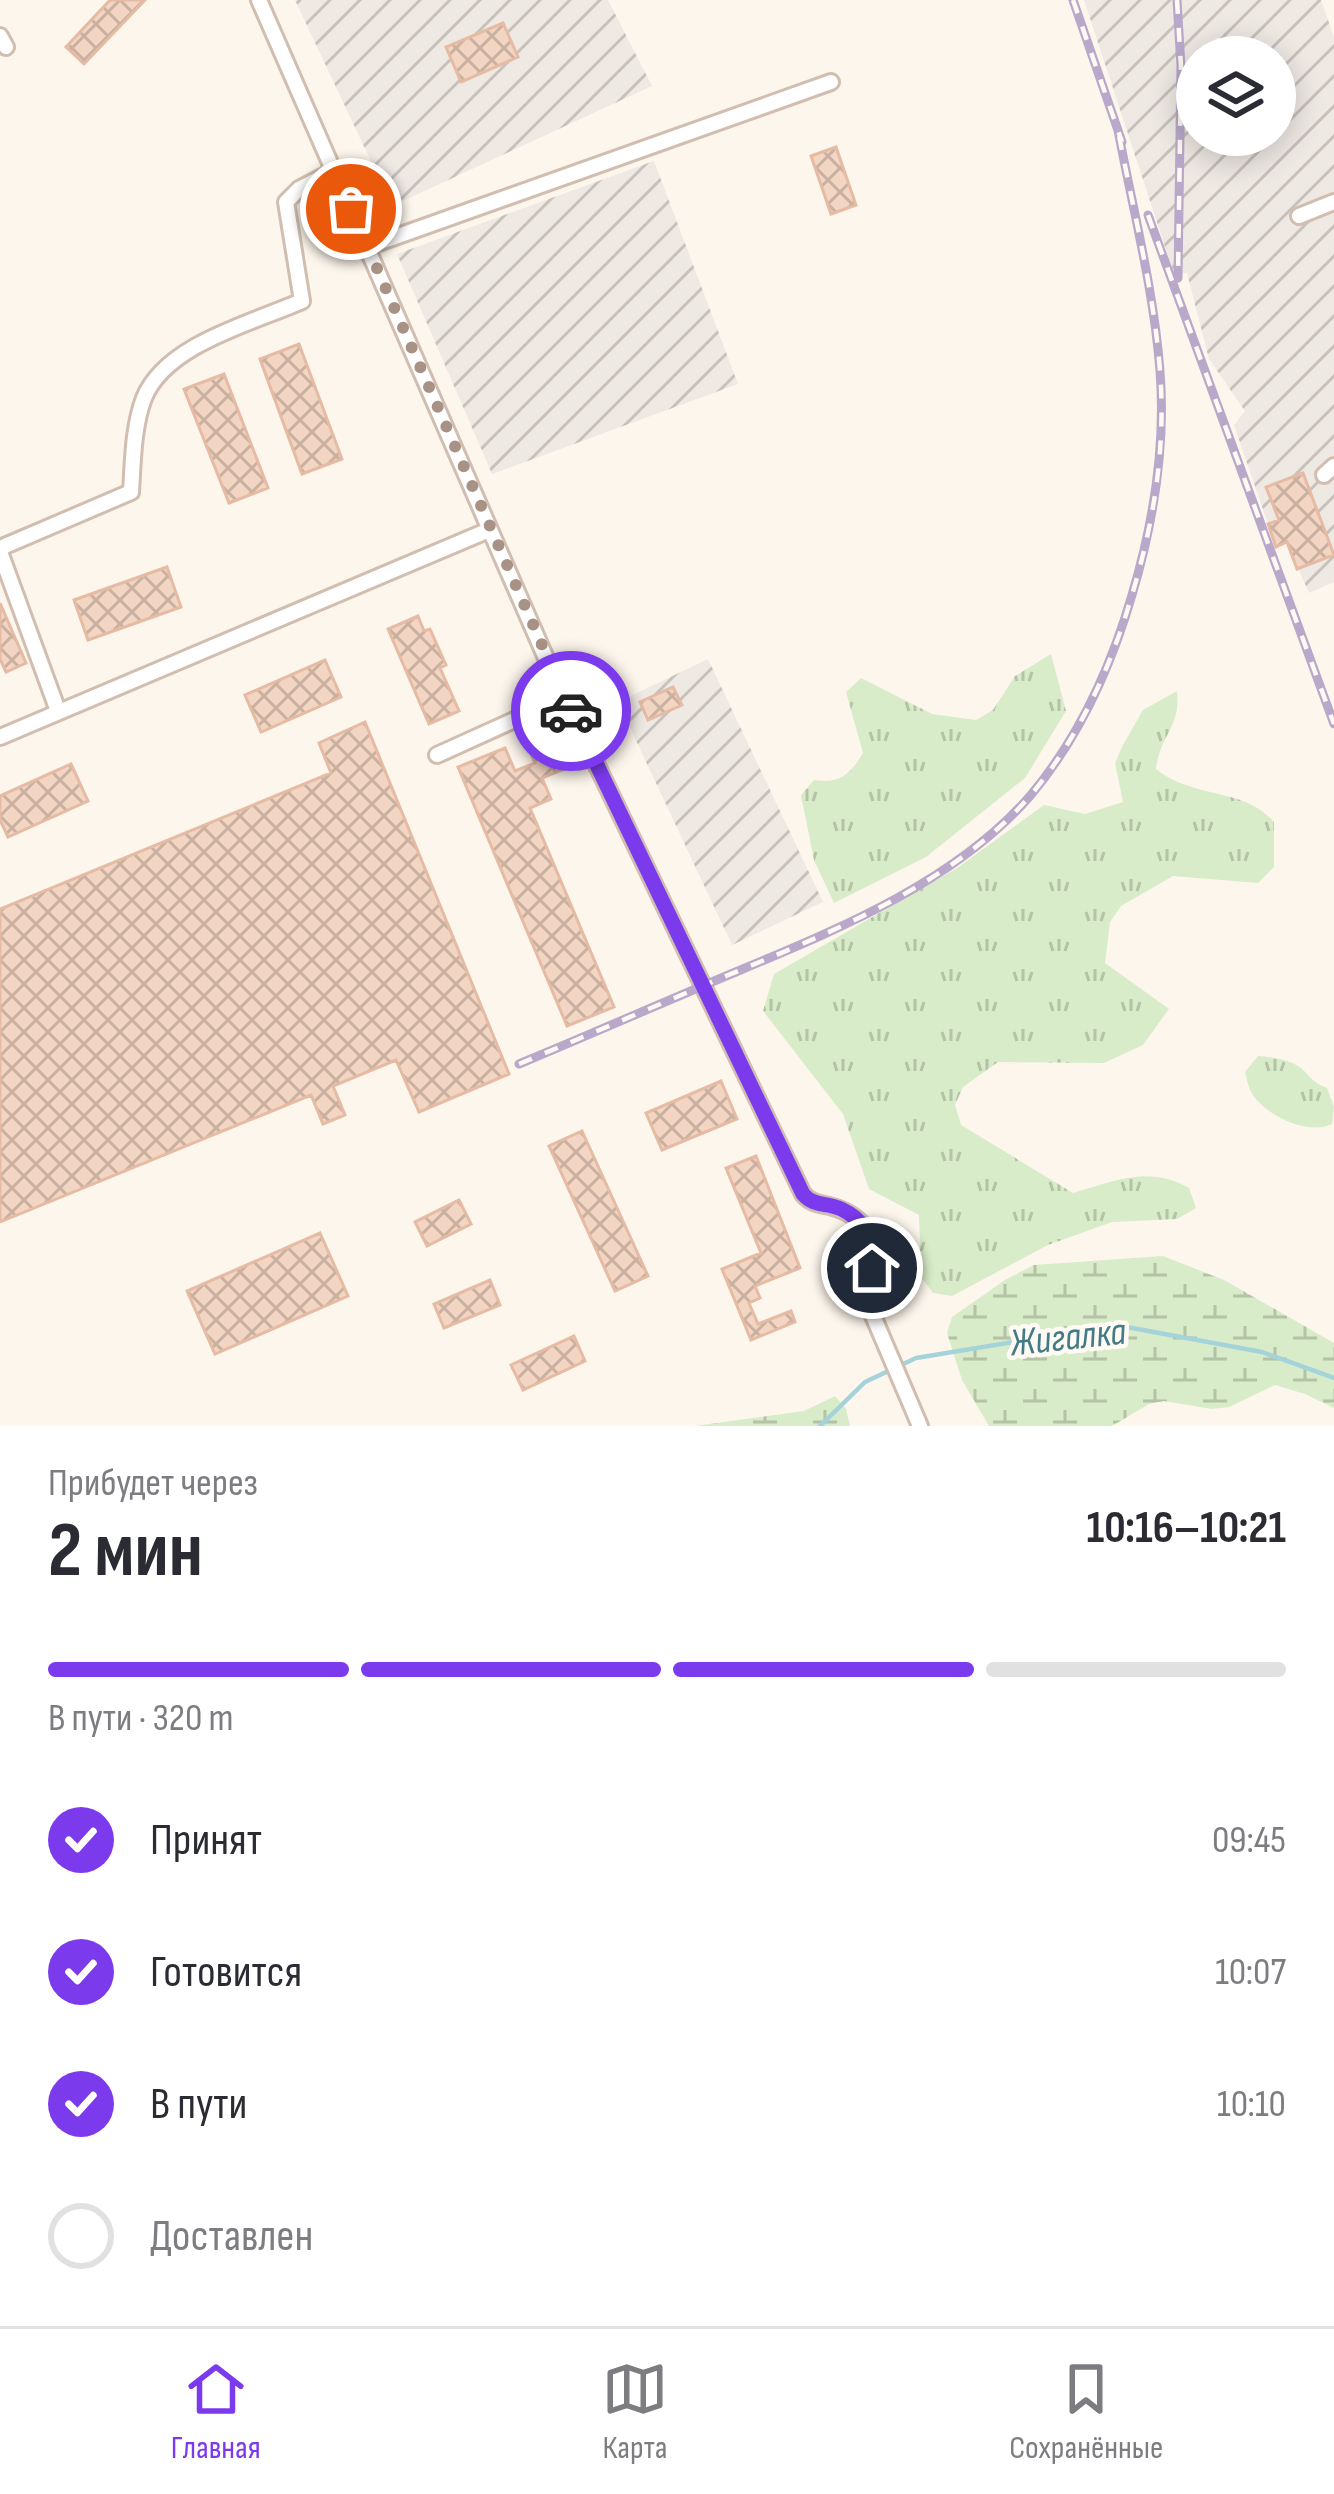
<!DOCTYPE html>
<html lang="ru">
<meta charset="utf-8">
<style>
:root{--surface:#fff;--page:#f7f7f7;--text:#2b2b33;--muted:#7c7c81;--line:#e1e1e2;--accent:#7c3aed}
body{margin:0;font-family:"Sofia Sans Condensed",sans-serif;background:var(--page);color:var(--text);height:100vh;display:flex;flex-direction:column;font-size:45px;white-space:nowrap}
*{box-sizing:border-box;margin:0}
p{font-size:39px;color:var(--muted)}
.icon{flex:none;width:66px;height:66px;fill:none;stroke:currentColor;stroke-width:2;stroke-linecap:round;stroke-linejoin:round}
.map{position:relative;height:1426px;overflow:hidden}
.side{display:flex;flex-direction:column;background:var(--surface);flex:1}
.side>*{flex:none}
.controls{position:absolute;left:1176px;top:36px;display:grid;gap:24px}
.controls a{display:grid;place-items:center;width:120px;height:120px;border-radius:50%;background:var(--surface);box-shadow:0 6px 30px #0003;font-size:60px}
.pin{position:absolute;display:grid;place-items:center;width:102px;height:102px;color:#fff;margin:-51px;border:6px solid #fff;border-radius:50%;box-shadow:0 3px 12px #0007}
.courier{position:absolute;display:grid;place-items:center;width:120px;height:120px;margin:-60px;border:9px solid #7c3aed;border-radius:50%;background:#fff;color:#222;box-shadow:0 3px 15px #0007}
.headline em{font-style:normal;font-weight:700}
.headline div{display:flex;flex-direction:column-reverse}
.headline{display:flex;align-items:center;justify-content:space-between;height:204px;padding:0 48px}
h1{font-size:78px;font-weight:700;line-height:90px}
.bar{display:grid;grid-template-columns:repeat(4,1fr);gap:18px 12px;align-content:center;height:144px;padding:0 48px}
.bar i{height:15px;border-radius:9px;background:var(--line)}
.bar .on{background:var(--accent)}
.bar p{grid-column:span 4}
ol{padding:0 48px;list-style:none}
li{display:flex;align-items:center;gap:36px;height:132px}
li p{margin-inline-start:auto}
li .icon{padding:12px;border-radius:50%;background:var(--accent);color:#fff;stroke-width:4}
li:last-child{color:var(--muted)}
li i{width:66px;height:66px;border:6px solid var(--line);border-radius:50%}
.dock{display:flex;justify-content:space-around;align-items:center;height:168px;border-top:3px solid var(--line);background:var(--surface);font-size:33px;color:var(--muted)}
.dock a{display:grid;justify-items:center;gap:6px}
.dock .on{color:var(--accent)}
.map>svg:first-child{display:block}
.industrial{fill:url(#industrial-furrows);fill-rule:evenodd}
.grass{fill:url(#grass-tufts)}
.wetland{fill:url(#wetland-marsh)}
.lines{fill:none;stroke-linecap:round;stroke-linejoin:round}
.stream{stroke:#a5d3da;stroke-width:4.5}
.building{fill:url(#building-cross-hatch);stroke:#e6bba3;stroke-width:3}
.minor-casing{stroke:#d1beb0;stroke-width:20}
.minor{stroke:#fff;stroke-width:14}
.rail-casing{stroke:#b9a8c9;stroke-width:9}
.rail{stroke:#fffaf3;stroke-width:4.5;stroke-dasharray:14;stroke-linecap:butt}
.done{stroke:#a89285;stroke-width:12;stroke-dasharray:0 21.6}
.route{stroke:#7c3aed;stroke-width:15}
.labels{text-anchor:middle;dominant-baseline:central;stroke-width:9;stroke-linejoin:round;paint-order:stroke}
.water-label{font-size:39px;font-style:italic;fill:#437c86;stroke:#fffaf3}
</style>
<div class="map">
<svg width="1334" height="1426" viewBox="0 0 1334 1426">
<defs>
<pattern id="industrial-furrows" width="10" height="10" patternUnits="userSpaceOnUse" patternTransform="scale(3)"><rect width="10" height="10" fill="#efe9e4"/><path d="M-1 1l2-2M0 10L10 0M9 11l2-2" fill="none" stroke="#c7c0bb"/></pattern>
<pattern id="grass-tufts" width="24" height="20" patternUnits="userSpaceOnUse" patternTransform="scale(3)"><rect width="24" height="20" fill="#d8ecc9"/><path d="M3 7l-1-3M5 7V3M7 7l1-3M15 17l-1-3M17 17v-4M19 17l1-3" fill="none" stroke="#b4c2a5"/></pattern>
<pattern id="wetland-marsh" width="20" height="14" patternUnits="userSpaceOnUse" patternTransform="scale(3)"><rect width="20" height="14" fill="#d8ecc9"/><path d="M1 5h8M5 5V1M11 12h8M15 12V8" fill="none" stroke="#b4c2a5"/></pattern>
<pattern id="building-cross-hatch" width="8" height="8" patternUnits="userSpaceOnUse" patternTransform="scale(3)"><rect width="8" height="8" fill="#f3d5c3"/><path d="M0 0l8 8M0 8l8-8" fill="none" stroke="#cab0a1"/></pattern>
</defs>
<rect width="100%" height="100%" fill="#fdf6ec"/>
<path class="industrial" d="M295,0H608L652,86L392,206Z
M1084,0H1321L1334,37V582L1309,593L1287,543L1276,547L1268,524L1234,425L1245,411L1209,359L1187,273L1174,274ZM1197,57H1275V135H1197Z
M654,161L738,384L492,474L397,254Z
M708,659L823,902L732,945L618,702Z"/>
<path class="grass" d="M1051,654L1066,711L1025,778L926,857L834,903L814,860L801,795L814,780C839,784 850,775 863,753L846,692L861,678L932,714L976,720L993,710L1015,676Z
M1177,691C1181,728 1160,734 1156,769C1192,799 1244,787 1274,822V867L1258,883L1173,876L1121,906L1110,922L1105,963L1169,1009L1143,1045L1104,1063L998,1062L963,1087L955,1105L961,1125L1073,1193C1115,1181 1149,1165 1189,1188L1196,1208L1177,1219L1112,1222L1048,1245L952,1296L933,1293L921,1277L919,1215L869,1189L843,1114L763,1011L774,974L957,868L1044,805L1085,814L1123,802L1115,763L1123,745L1143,710Z
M1258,1056C1272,1057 1289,1059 1301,1068C1311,1077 1313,1083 1327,1088L1334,1107L1332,1124C1308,1136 1264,1115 1251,1092C1248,1086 1247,1079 1245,1072Z"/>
<path class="wetland" d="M1163,1256L1224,1280L1334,1343V1408L1305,1394L1275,1385L1229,1407L1212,1409L1164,1401L1149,1404L1112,1426H989L962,1380L947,1333L952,1317L1005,1280L1034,1265Z
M835,1396L846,1409L850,1426H695L804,1411Z"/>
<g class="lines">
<path class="stream" d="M820,1426L865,1382L916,1358L1116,1325L1262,1352L1334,1378"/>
</g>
<path class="building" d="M110,0H145L84,64L66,47Z
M503,23L518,57L461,82L446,47Z
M836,147L856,205L831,214L811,156Z
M299,344L342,459L302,474L260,359Z
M224,374L268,488L229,503L184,389Z
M1303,473L1334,555L1297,569L1287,542L1276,547L1268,524L1279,520L1266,487Z
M167,567L181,607L88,640L74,600Z
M0,603L26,663L6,672L0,659Z
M418,616L424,631L430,629L446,665L440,668L459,711L429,724L388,629Z
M325,660L341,697L261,732L245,695Z
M673,687L682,705L648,720L640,702Z
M555,714L566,739L571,737L581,762L542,778L551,799L530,808L614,1007L567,1026L458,767L505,748L515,771L535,763L529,749L551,740L543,719Z
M365,722L509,1074L419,1112L396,1060L333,1086L345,1115L323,1124L311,1095L0,1222V909L331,773L319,743Z
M71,764L88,801L8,837L0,820V796Z
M721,1081L737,1119L662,1150L646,1113Z
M582,1131L648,1276L615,1291L549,1146Z
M756,1156L800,1268L755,1286L760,1298L749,1303L758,1324L791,1311L795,1322L751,1340L722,1269L761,1253L726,1168Z
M459,1200L471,1224L427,1246L415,1222Z
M320,1233L348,1296L215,1354L187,1291Z
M490,1280L500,1305L444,1328L434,1304Z
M574,1336L585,1361L523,1390L511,1365Z"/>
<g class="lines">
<defs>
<path id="minor" d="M259,0L552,672L803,1194C813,1206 824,1203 839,1209C878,1224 877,1257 862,1290L920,1426
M0,36L6,47
M1299,216L1334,202
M367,247L831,82
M1324,475L1334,466
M0,548L131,492C133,461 133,427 144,398C166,344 252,323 302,301L286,202L299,189L334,171
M0,552L58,711
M0,737L489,530
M437,755L565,697"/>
</defs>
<use href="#minor" class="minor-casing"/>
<use href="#minor" class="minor"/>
<defs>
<path id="rail" d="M1073,0L1122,142
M1177,0L1181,66L1178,278
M1148,215L1334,724
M519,1064C586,1036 653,1007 719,979C826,934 952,886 1030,796C1079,738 1111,667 1132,595C1154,521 1166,448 1160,371C1154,291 1133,210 1118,130"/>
</defs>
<use href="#rail" class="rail-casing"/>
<use href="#rail" class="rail"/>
</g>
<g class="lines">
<path class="done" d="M351,209L571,711"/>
<path class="route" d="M571,711L803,1194C814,1207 826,1202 841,1209C867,1221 875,1242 872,1268"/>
</g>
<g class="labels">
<g class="water-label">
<text transform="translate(1068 1338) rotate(-6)">Жигалка</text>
</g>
</g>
</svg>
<div class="controls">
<a><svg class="icon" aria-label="layers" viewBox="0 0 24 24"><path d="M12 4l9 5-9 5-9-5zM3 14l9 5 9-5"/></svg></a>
</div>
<div class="pin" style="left:351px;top:209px;background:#ea580c"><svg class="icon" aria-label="bag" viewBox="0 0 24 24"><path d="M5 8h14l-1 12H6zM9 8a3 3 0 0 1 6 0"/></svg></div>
<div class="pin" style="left:872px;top:1268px;background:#1f2937"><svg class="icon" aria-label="home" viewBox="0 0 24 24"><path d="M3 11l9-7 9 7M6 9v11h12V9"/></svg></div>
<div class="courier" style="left:571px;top:711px"><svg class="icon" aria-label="car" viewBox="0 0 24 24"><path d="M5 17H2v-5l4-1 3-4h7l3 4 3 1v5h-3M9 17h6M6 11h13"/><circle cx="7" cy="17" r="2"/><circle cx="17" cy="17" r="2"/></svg></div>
</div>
<section class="side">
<div class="headline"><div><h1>2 мин</h1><p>Прибудет через</p></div><em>10:16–10:21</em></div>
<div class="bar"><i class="on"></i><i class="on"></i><i class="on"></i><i></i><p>В пути · 320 m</p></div>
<ol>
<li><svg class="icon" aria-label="check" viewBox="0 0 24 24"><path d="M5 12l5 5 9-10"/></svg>Принят<p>09:45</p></li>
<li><svg class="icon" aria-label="check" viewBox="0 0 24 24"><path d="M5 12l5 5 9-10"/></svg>Готовится<p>10:07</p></li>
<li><svg class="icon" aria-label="check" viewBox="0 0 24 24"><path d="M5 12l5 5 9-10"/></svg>В пути<p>10:10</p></li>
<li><i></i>Доставлен</li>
</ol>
</section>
<nav class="dock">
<a class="on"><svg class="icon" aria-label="home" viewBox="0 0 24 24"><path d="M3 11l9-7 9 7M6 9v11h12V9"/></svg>Главная</a>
<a><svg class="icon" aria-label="map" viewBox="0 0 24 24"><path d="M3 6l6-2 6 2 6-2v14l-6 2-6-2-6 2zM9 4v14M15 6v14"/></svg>Карта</a>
<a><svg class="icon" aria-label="saved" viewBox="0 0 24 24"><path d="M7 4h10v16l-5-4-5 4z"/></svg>Сохранённые</a>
</nav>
